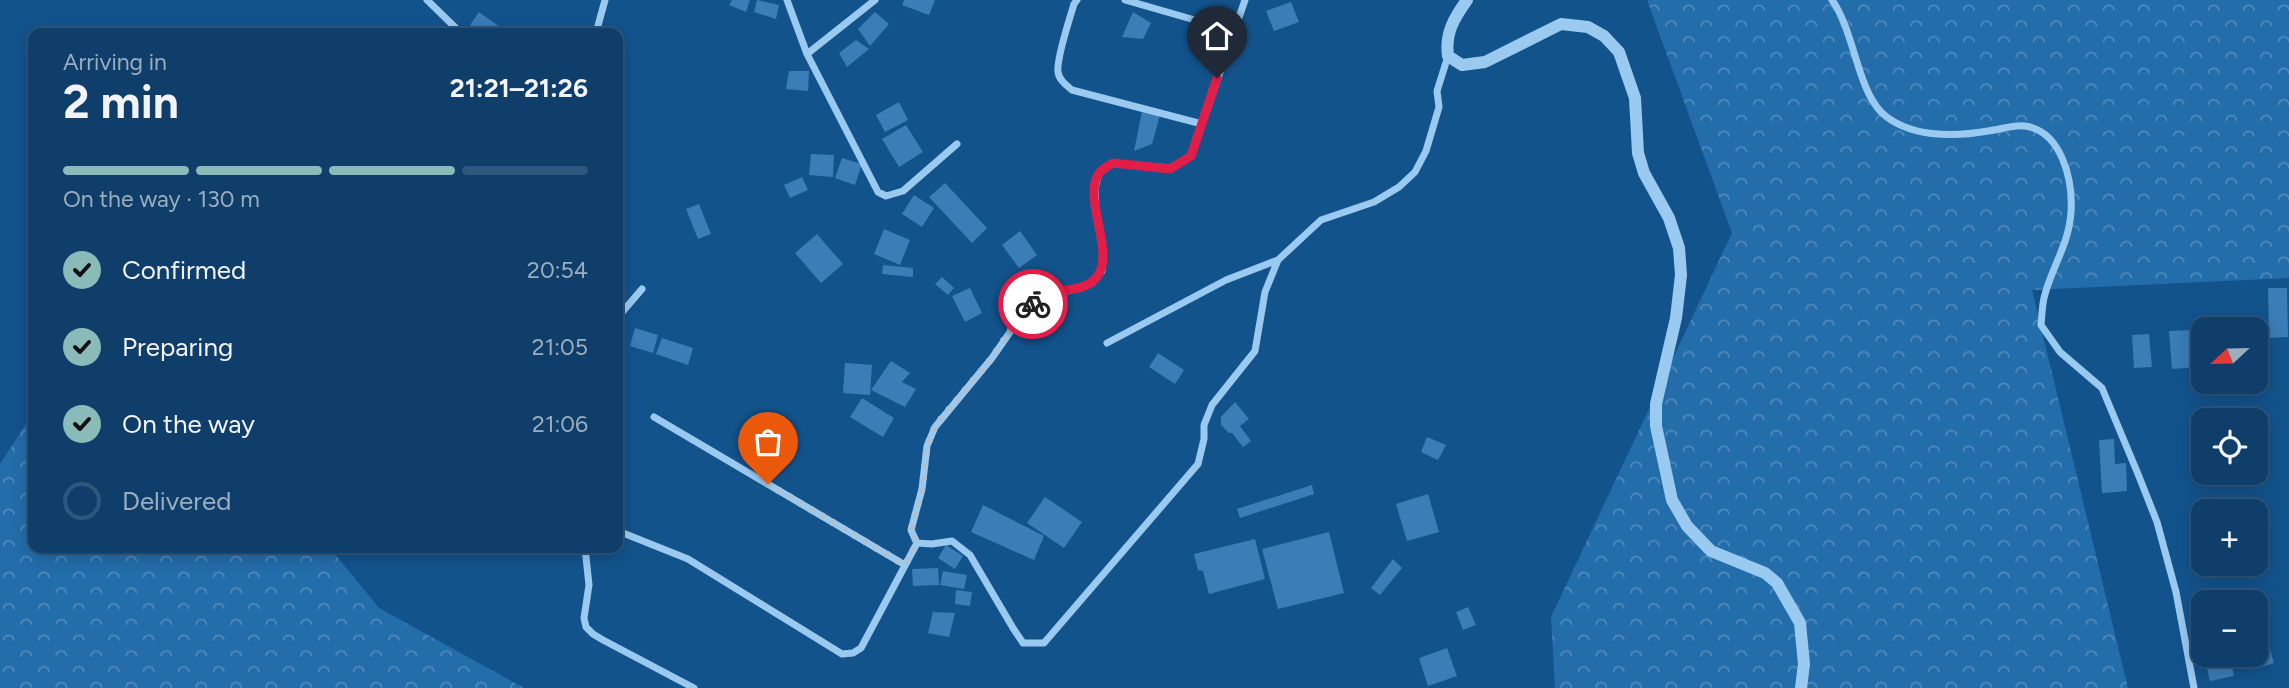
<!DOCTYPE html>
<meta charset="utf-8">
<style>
:root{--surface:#0e3e69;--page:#1c4971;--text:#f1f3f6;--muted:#9baec0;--line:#2e577d;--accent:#8bbbb9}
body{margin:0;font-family:Figtree,sans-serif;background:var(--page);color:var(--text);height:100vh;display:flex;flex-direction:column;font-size:26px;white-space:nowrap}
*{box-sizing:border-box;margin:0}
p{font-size:23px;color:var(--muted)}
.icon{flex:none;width:38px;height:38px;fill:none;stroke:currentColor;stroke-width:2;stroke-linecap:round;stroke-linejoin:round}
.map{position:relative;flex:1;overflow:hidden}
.panel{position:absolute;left:28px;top:28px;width:595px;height:525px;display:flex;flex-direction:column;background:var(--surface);border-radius:14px;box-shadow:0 4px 18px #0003,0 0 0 2px var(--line)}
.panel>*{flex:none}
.needle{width:46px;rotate:248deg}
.controls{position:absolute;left:2191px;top:317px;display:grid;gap:14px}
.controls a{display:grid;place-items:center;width:77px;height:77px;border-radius:14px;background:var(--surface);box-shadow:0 4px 18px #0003,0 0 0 2px var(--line);font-size:35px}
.pin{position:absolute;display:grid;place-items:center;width:60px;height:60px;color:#fff;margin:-72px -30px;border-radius:50% 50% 50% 0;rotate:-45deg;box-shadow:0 0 7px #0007}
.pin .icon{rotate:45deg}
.courier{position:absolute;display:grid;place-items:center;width:70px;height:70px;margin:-35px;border:5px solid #e11d48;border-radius:50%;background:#fff;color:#222;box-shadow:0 2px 9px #0007}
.overview em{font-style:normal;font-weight:700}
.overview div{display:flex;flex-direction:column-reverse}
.overview{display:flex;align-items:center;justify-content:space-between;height:119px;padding:0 35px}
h1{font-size:46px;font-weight:700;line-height:52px}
.bar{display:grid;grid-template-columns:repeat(4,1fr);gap:10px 7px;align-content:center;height:84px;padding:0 35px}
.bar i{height:9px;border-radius:5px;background:var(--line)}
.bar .selected{background:var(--accent)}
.bar p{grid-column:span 4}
ol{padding:0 35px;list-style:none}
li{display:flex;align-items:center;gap:21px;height:77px}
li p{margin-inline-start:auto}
li .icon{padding:7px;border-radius:50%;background:var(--accent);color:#111;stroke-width:4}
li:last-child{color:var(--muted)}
li i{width:38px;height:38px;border:4px solid var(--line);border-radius:50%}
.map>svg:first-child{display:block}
.forest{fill:url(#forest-crowns)}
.building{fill:#3b7db6}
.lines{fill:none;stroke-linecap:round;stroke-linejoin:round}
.minor{stroke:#9bcaf1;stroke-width:7}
.tertiary{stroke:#9bcaf1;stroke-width:12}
.done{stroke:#acc3d7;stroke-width:7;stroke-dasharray:0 12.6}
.route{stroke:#e11d48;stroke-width:9}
</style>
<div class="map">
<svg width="2289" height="688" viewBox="0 0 2289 688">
<defs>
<pattern id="forest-crowns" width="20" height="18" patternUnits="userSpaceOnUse" patternTransform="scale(1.75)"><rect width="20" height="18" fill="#246dab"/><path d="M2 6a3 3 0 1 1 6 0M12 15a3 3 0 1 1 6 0" fill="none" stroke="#508abc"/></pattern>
</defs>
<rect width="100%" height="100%" fill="#13538c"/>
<path class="forest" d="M1647,0H2289V278L2032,290L2128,688H1555L1551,617L1732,233Z
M33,413V548H330L379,608L524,688H0V464Z"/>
<path class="building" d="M732,0H750L746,12L729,5Z
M757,0L779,5L776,19L754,12Z
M904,0H935L929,15L902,5Z
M1291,2L1299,22L1274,31L1266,11Z
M479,12L500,27L495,33H483L470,25Z
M875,12L889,24L870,46L858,29Z
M1133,12L1151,23L1143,39L1122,37Z
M856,40L869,49L847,67L839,53Z
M789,71H809L808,91L786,89Z
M899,102L908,120L885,132L876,115Z
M1142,111L1160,115L1152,144L1134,151Z
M906,125L923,152L899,167L882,139Z
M811,154L834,155L833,177L809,175Z
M842,158L862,164L855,185L835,178Z
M802,177L808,190L790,198L784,185Z
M945,183L987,228L972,243L929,197Z
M914,195L934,208L922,227L902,214Z
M699,204L711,234L698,239L686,209Z
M884,229L910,240L900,265L874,254Z
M1020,231L1037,255L1019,268L1002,245Z
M817,234L843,264L821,283L795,253Z
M883,265L913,268V277L882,274Z
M942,277L954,288L948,295L935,284Z
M970,288L982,313L965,322L952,296Z
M2268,288H2287L2288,337L2269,338Z
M2215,317L2218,329H2203L2202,339L2198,321Z
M635,328L658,335L653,353L630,346Z
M2193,330L2196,367L2172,369L2169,331Z
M2149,334L2152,367L2134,368L2132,335Z
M662,338L693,348L688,365L656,354Z
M1158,353L1184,370L1175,384L1149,367Z
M891,361L910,373L902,382L916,389L905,407L871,390Z
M845,363L872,365L870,395L843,393Z
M862,398L894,418L883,437L850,417Z
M1235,402L1249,419L1240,426L1251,441L1243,447L1232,433H1229L1221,425V417Z
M1427,437L1446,445L1438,460L1421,452Z
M2114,439L2115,464L2126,463L2127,491L2102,493L2099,440Z
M1312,485L1314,494L1240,518L1237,509Z
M1428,494L1439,532L1407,541L1396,504Z
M1045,497L1082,522L1064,548L1027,523Z
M983,505L1044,536L1034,560L971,532Z
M1329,532L1344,593L1278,609L1262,549Z
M1255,539L1265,579L1209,594L1203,571L1198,570L1194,554Z
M946,545L963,556L955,569L938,558Z
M1393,559L1402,568L1380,595L1371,588Z
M938,568L939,585L913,586L912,569Z
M943,571L967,575L964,589L940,585Z
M956,590L972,592L970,606L955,604Z
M1468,607L1476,625L1463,630L1456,612Z
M933,612L955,613L949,637L928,633Z
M2268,643L2274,663L2258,668L2254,654L2256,647Z
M1447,648L1457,676L1428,686L1419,658Z
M2229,654L2234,676L2210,681L2205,660Z"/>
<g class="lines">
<path class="minor" d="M427,0L461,33
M787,0L807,54L878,192L886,196L903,191L957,144
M1077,0L1074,4C1070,18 1056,59 1058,72C1059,80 1066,85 1072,90L1202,124
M1125,0L1233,31
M1245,0L1191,156L1170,168L1113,163L1099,173L1095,188L1096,212L1103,252L1102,271L1092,283L1068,291L1047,294L1026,309L992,358L935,427L927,446L922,489L911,530L917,543L932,544L952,541L970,555L1013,628L1023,643H1044L1198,464L1204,439V425L1212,405L1255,351L1265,292L1278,260L1321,220L1374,202L1399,187L1415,172L1426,151L1439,107L1437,91L1448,56
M1832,0C1854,31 1857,87 1881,112C1908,138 1954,137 1988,131C1999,130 2014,124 2025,126C2062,131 2073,181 2071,212C2069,245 2051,268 2044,298C2042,307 2042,316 2041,325L2060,352L2102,388L2138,474L2157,522L2176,592L2194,688
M596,33L605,0
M807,54L875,0
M618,317L642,289
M1107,343L1226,280L1278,260
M654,417L905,565
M618,531L688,559L842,654L853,653L861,648L917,543
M585,548L589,585L584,618L586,627L593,634L603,640L694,688"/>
<path class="tertiary" d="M1467,0C1454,18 1445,33 1448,56L1462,65L1485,62L1561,24L1588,27L1604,36L1619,52L1635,98L1638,153L1644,173L1669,218L1679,248L1681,275L1676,318L1656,404V426L1672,500L1687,526L1711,551L1765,573L1777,583L1800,623L1804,664L1801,688"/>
</g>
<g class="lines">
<path class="done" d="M768,484L905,565L917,543L911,530L922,489L927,446L935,426L992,358L1013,326L1026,309L1033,304"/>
<path class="route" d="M1033,304C1037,301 1042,297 1046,295C1060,288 1080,292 1093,281C1121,258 1079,197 1100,172C1103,169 1109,165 1113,163L1170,169L1191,156L1217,78"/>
</g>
</svg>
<div class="controls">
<a><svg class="needle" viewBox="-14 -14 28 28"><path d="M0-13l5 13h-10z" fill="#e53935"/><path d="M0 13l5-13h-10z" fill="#9baec0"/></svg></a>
<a><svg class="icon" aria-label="locate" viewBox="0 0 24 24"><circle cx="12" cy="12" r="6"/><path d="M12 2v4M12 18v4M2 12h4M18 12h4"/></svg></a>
<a>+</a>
<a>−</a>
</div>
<div class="pin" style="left:768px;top:484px;background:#ea580c"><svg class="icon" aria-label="bag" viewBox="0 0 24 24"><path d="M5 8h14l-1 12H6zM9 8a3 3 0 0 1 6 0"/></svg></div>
<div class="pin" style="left:1217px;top:78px;background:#1f2937"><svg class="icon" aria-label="home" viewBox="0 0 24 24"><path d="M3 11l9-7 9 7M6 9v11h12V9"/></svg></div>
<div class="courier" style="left:1033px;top:304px"><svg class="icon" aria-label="bike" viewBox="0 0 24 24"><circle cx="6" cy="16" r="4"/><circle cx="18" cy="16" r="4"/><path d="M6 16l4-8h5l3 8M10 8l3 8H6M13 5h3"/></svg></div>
<section class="panel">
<div class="overview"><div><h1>2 min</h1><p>Arriving in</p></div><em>21:21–21:26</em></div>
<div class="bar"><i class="selected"></i><i class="selected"></i><i class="selected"></i><i></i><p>On the way · 130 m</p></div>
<ol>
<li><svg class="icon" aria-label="check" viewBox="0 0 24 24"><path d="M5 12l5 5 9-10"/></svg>Confirmed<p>20:54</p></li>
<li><svg class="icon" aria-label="check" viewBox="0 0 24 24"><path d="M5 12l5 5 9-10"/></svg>Preparing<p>21:05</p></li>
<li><svg class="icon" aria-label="check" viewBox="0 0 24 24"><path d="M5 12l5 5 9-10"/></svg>On the way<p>21:06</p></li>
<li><i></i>Delivered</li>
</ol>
</section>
</div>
